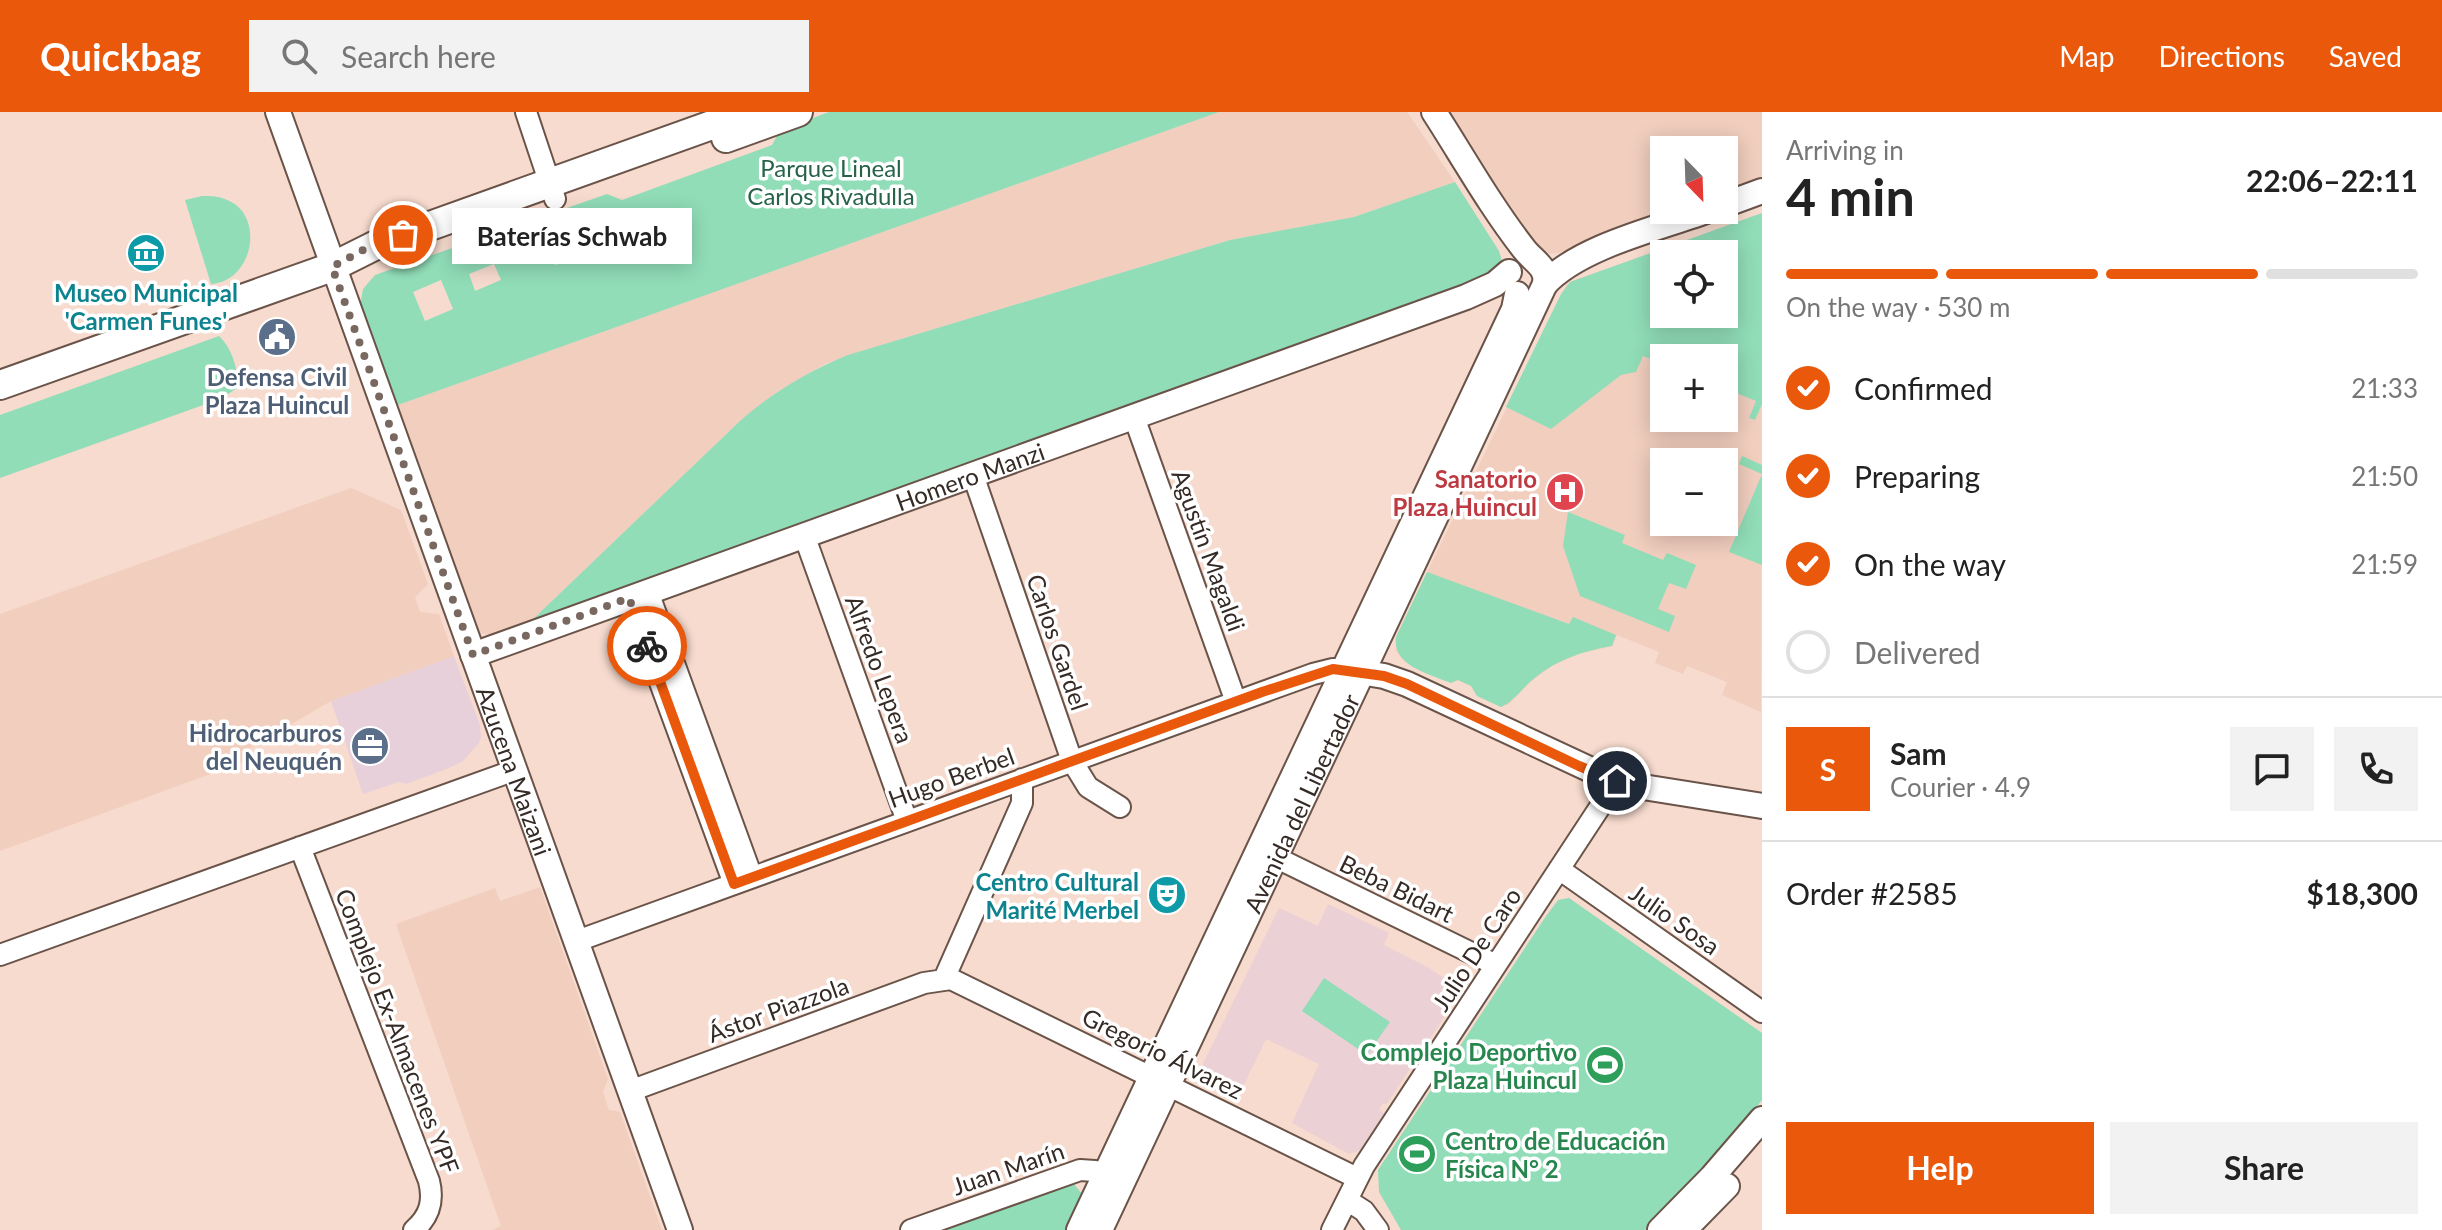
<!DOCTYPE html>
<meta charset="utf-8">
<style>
:root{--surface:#fff;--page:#f2f2f2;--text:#222;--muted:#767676;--line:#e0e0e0;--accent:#ea580c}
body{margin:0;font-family:Lato,sans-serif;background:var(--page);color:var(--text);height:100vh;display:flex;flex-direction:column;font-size:30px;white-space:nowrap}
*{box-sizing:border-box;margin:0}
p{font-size:26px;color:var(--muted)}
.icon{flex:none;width:44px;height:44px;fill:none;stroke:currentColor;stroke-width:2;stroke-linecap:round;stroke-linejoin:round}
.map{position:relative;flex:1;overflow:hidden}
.sheet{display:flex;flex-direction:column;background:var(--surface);width:680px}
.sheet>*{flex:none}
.needle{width:52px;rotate:157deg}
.controls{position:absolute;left:1650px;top:24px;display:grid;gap:16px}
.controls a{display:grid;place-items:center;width:88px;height:88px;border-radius:0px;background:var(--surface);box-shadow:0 4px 20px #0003;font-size:40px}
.pin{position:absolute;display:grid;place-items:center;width:68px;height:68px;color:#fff;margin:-34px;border:4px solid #fff;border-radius:50%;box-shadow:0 2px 8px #0007}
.courier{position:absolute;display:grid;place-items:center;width:80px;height:80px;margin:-40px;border:6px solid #ea580c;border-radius:50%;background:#fff;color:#222;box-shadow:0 2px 10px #0007}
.bubble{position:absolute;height:56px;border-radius:0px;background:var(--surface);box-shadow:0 4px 20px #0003;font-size:26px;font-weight:700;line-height:56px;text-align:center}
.headline em{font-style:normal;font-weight:700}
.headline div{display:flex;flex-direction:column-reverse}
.headline{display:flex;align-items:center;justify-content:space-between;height:136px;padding:0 24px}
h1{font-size:52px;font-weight:700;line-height:60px}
.bar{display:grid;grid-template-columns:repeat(4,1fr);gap:12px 8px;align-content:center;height:96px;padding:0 24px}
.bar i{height:10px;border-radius:6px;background:var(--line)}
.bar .on{background:var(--accent)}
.bar p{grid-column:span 4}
.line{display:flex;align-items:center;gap:20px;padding:0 24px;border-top:2px solid var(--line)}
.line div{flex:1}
.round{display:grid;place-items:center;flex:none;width:84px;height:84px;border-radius:0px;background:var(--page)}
ol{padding:0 24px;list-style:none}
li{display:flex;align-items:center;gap:24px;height:88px}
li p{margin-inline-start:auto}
li .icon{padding:8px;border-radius:50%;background:var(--accent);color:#fff;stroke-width:4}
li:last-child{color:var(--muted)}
li i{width:44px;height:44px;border:4px solid var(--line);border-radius:50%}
.action{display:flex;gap:16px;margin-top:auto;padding:16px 24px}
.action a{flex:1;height:92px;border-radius:0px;background:var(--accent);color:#fff;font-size:32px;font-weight:700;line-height:92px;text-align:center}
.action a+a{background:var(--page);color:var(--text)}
header{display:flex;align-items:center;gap:48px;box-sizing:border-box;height:112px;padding:0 40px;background:var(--accent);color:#fff}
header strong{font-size:38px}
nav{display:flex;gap:44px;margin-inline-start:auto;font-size:28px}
.search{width:560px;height:72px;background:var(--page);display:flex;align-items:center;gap:20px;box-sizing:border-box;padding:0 28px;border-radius:0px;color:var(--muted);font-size:30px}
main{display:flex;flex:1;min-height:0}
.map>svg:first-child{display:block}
.commercial{fill:#e8d0db}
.built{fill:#f1cebe;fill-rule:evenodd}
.education{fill:#ebd0d5}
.green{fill:#91ddb8;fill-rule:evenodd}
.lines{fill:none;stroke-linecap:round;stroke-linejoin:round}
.minor-casing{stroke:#6a5348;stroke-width:24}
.major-casing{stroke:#6a5348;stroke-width:28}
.highway-casing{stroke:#6a5348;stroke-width:32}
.minor{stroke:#fff;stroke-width:20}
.major{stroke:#fff;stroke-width:24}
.highway{stroke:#fff;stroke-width:28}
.done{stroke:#796860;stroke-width:8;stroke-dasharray:0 14.4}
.route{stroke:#ea580c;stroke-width:10}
.labels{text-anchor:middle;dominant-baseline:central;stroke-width:7;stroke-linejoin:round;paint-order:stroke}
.park-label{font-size:24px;fill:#266349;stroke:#fff}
.culture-label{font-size:24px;font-weight:bold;fill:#0d838f;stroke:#fff}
.service-label{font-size:24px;font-weight:bold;fill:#4e5e75;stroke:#fff}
.street-label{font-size:24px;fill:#352a25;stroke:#fff}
.health-label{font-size:24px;font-weight:bold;fill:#be3a42;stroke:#fff;text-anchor:end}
.leisure-label{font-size:24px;font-weight:bold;fill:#27864d;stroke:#fff;text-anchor:end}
</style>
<header>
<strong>Quickbag</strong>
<div class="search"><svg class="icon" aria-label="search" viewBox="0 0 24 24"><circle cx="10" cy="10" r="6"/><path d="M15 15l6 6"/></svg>Search here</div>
<nav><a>Map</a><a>Directions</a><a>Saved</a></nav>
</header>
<main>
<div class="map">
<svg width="1762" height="1118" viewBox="0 0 1762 1118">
<rect width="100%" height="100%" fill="#f7dbce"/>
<path class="commercial" d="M454,544L480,613L481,626L478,632L463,649L449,656L406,672L399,670L363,682L331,589Z"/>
<path class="built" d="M1219,0H1407L1455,70L1354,105L1230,128L858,240L825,252L777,280L741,308L529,511L494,523L478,521L395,294Z
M1444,0H1762V68L1724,82V38H1664V98H1679L1559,141L1543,142L1537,139Z
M1691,127L1664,142V202L1762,243L1761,600L1722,583L1727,570L1687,554L1683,562L1655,551L1659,540L1617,523L1612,534L1579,542L1553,553L1529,571L1509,592L1501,595L1477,584L1471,574L1458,568L1451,571L1405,550L1396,539V525L1566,173L1575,168ZM1664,246H1724V306H1664ZM1664,350H1724V410H1664Z
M351,376L401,398L428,472L415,485L420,500L439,502L454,544L331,589L250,636L254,646L0,739V502Z
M540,775L608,967L603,980L609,998L620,1000L662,1118H492L501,1114L396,812L495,776L500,789Z"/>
<path class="education" d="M1328,792L1389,821L1384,833L1429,856L1462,878L1386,993L1383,991L1379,998L1384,1001L1360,1038L1349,1042L1292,1011L1319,952L1266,927L1238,985L1200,967L1198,962L1279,796L1318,814Z"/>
<path class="green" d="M829,0H1219L395,294L360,194L363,177L375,163L607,82L622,88L772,33L780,18ZM604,101L606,106L600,109L609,134L555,153L544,122ZM494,152L501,168L475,179L469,162ZM441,168L453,197L425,209L413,180Z
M1455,70L1499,139L1502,149L1497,161L529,511L741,308C773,280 809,259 848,243L1230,128L1354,105Z
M202,84C210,84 220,84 227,88C266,103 253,170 211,172L185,88Z
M1762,101V292L1755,308L1749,306L1756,289L1724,276V246H1664V252L1643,244L1636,260L1621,263L1551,317L1506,295L1561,182L1570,170ZM1724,142V202H1664V142Z
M219,224C233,237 237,257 239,275L220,287L0,366V303Z
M1742,344L1762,353V453L1729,440L1762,362L1739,352Z
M1568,400L1625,423L1622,431L1663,448L1667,441L1696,453L1686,477L1669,471L1658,497L1675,504L1669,520L1580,484L1563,434Z
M1427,460L1569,512L1573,505L1616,523L1612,534C1582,539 1553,549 1530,570C1521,578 1513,590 1501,595L1477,584L1471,574L1458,568L1451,571C1430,562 1392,554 1396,525Z
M1569,786L1762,921V988L1717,1043L1645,1118H1401L1379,1080L1378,1058L1544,807L1558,788Z
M1324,866L1390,910L1367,943L1302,899Z
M1201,956L1243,975L1238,985L1200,967L1198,962Z
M1073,1071L1083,1083L1071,1118H945L947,1115Z"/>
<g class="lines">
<defs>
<path id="minor" d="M526,0L555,87
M1134,305L1236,590
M973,363L1072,649L1088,675L1120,695
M804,423L907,709
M648,480L752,765
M629,486L734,772
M300,735L429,1069C434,1089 430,1104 414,1118
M1275,745L1496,853
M1559,757L1762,900
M577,829L1313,562L1333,557L1344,558
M0,843L515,658
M944,867L1022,691V667
M630,979L924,871L951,867L1357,1066
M1347,1088L1364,1099L1378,1118
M911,1118L1080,1058L1095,1059L1119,1069
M1332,1118L1364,1054L1617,669"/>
<g id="major">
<path id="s1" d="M278,0L680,1118"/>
<path d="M1724,93L1762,79"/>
<path d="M1545,172C1580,134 1660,116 1709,98"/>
<path id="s2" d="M473,543L1466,185L1495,172L1509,160"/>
<path d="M1347,558L1384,564L1407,572L1604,664L1643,675L1762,694"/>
<path d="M1079,1118L1514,197L1517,182"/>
<path id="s3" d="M1100,1118L1545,172C1548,155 1534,150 1524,137C1491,95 1463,45 1434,0"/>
<path d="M1660,1118L1712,1065L1762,1007"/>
<path d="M1684,1118L1727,1074"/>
</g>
<path id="highway" d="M726,26L798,0
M0,273L332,155L374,134L748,0"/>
</defs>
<use href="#minor" class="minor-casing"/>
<use href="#major" class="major-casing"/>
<use href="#highway" class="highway-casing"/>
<use href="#minor" class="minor"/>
<use href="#major" class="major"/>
<use href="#highway" class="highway"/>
</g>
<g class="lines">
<path class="done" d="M403,123L365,137L332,155L473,543L629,486L647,534"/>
<path class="route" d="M647,534L734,772L1262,580L1333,557L1384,564L1407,572L1579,654L1617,669"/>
</g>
<defs>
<symbol id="museum-disc" viewBox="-11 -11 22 22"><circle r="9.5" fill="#0f9aa8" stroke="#fff"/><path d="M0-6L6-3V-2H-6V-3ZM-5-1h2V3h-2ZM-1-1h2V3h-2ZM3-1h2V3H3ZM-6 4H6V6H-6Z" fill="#fff"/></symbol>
<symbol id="civic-disc" viewBox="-11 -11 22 22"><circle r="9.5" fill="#5c6f8a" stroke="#fff"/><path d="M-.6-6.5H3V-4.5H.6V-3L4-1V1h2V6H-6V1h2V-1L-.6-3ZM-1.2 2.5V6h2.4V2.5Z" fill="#fff"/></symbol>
<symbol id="hospital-disc" viewBox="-11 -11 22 22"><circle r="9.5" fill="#e0444e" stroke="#fff"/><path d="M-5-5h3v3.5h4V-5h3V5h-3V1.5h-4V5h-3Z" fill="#fff"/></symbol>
<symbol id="office-disc" viewBox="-11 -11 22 22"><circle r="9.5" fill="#5c6f8a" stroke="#fff"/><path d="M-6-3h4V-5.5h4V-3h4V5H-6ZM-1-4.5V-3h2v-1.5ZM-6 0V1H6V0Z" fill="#fff"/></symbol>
<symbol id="theatre-disc" viewBox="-11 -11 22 22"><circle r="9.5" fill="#0f9aa8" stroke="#fff"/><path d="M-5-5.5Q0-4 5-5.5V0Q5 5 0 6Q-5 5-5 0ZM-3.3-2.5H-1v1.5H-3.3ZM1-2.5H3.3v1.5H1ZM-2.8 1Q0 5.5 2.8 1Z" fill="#fff"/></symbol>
<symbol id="stadium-disc" viewBox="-11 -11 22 22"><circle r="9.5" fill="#2e9e5b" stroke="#fff"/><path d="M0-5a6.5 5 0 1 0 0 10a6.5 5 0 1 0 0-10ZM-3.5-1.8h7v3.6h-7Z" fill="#fff"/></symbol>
</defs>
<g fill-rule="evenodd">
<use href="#museum-disc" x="124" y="119" width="44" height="44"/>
<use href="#civic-disc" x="255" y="203" width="44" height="44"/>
<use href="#hospital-disc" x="1543" y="358" width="44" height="44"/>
<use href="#office-disc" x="348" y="612" width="44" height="44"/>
<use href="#theatre-disc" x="1145" y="761" width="44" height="44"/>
<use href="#stadium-disc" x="1583" y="931" width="44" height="44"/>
<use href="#stadium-disc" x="1395" y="1020" width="44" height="44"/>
</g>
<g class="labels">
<g class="park-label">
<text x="831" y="55">Parque Lineal<tspan x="831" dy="28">Carlos Rivadulla</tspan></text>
</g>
<g class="culture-label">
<text x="146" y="180">Museo Municipal<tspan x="146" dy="28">'Carmen Funes'</tspan></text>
<text x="1139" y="769" text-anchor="end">Centro Cultural<tspan x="1139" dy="28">Marité Merbel</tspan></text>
</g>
<g class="service-label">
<text x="277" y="264">Defensa Civil<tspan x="277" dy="28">Plaza Huincul</tspan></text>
<text x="342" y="620" text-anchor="end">Hidrocarburos<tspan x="342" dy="28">del Neuquén</tspan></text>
</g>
<g class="street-label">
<text stroke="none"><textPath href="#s2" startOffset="528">Homero Manzi</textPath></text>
<text transform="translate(1209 438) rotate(70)">Agustín Magaldi</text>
<text transform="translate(1058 530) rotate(71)">Carlos Gardel</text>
<text transform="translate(880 557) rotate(70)">Alfredo Lepera</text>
<text stroke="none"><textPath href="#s1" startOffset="700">Azucena Maizani</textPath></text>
<text transform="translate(951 665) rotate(-20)">Hugo Berbel</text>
<text stroke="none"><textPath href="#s3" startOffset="472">Avenida del Libertador</textPath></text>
<text transform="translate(1397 776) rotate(26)">Beba Bidart</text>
<text transform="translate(1675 807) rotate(35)">Julio Sosa</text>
<text transform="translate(1476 837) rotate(-57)">Julio De Caro</text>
<text transform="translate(778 897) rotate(-20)">Ástor Piazzola</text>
<text transform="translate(398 919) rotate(69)">Complejo Ex-Almacenes YPF</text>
<text transform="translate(1163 941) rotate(26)">Gregorio Álvarez</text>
<text transform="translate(1008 1056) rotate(-19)">Juan Marín</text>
</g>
<g class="health-label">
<text x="1537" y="366">Sanatorio<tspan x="1537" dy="28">Plaza Huincul</tspan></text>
</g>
<g class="leisure-label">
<text x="1577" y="939">Complejo Deportivo<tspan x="1577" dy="28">Plaza Huincul</tspan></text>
<text x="1445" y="1028" text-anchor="start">Centro de Educación<tspan x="1445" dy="28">Física N° 2</tspan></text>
</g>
</g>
</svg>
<div class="controls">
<a><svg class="needle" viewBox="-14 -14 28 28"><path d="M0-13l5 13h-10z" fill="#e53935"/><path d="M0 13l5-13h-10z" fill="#767676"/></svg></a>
<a><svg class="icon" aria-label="locate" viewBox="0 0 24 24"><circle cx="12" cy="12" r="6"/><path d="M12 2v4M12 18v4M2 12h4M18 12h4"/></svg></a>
<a>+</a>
<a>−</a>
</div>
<div class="pin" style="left:403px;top:123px;background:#ea580c"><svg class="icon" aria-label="bag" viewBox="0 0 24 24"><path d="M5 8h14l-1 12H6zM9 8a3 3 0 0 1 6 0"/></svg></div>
<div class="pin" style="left:1617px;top:669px;background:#1f2937"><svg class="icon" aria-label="home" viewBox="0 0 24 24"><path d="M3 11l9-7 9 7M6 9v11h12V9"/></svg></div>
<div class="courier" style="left:647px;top:534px"><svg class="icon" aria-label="bike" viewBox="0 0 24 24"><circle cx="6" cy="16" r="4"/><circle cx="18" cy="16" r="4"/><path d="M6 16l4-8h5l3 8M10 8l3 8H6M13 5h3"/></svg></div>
<div class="bubble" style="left:452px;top:96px;width:240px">Baterías Schwab</div>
</div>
<section class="sheet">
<div class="headline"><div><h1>4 min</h1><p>Arriving in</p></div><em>22:06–22:11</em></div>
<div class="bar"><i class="on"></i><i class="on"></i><i class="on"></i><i></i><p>On the way · 530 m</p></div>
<ol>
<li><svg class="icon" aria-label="check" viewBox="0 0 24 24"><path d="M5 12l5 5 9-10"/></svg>Confirmed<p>21:33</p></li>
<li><svg class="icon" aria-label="check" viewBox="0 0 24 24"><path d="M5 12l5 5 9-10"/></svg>Preparing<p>21:50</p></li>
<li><svg class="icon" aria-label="check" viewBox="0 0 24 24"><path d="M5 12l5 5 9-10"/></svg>On the way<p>21:59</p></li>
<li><i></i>Delivered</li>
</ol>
<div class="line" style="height:144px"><b class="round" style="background:var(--accent);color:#fff">S</b><div><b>Sam</b><p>Courier · 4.9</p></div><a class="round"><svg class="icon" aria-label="chat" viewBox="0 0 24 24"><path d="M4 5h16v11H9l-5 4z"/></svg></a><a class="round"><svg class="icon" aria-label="phone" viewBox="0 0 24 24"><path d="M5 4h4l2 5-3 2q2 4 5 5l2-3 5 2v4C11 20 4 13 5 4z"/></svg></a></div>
<div class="line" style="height:104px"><div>Order #2585</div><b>$18,300</b></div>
<div class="action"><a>Help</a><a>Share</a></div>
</section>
</main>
